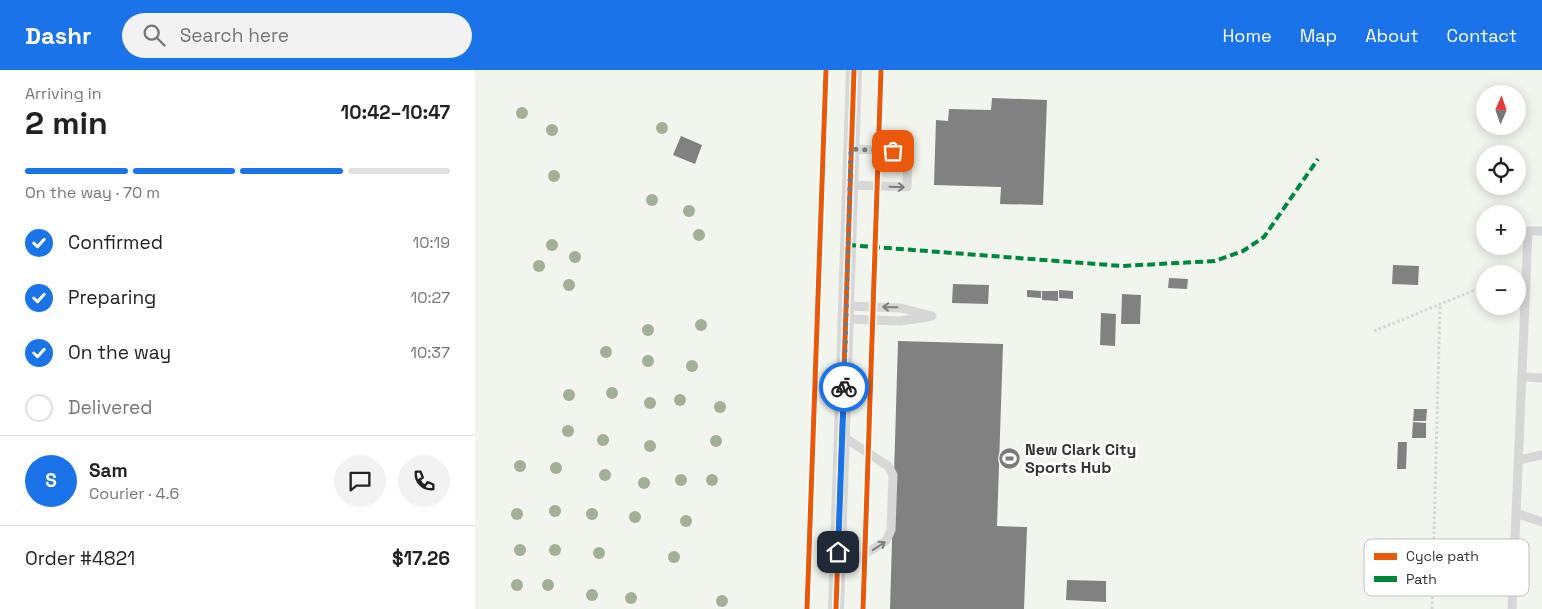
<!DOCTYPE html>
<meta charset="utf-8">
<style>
:root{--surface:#fff;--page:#f2f2f2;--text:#222;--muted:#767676;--line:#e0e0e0;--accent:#1a73e8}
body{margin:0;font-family:"Space Grotesk",sans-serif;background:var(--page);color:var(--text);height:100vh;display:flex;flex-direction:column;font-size:19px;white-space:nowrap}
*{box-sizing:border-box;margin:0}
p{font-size:16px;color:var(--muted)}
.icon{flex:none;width:28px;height:28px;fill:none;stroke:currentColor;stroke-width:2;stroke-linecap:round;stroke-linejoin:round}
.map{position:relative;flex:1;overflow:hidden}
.details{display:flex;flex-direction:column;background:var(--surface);width:475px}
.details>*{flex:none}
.needle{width:32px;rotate:2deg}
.tools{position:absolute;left:1001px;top:15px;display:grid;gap:10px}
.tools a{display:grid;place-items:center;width:50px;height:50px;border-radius:50%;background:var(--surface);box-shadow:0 2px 12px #0003;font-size:25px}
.pin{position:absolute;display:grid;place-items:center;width:42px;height:42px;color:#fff;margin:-21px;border-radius:10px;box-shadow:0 2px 8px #0006}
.courier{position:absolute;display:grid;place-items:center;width:50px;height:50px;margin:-25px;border:4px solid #1a73e8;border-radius:50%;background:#fff;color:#222;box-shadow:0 1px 6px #0007}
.headline em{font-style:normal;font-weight:800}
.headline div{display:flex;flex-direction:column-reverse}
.headline{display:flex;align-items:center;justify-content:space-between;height:85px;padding:0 25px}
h1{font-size:32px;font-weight:800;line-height:38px}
.bar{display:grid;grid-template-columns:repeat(4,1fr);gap:8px 5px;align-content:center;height:60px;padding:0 25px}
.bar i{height:6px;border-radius:4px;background:var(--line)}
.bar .selected{background:var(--accent)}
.bar p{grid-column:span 4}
.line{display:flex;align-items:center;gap:12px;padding:0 25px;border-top:1px solid var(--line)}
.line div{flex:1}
.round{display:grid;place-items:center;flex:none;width:52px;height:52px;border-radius:26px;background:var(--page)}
ol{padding:0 25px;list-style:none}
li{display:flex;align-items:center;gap:15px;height:55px}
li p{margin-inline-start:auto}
li .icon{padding:5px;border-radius:50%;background:var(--accent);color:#fff;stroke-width:4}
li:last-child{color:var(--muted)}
li i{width:28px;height:28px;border:2px solid var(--line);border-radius:50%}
header{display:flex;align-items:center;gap:30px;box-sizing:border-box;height:70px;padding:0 25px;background:var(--accent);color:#fff}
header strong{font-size:24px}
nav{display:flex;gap:28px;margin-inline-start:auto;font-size:18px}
.search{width:350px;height:45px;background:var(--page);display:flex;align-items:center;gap:12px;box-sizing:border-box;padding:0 18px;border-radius:28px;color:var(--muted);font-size:19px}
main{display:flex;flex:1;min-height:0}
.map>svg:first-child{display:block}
.green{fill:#f1f5ed;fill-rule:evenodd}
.building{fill:#818181}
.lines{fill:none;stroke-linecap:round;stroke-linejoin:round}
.path{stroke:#d6d6d6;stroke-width:3;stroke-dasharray:2.5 2.5;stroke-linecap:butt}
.lane{stroke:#d7d7d7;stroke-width:9}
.street{stroke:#d7d7d7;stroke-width:16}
.quiet{stroke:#00873e;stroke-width:4;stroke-dasharray:8 4;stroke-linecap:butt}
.cycleway-casing{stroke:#fff;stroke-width:8}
.cycleway{stroke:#e8590c;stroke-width:5}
.tree{fill:#a2b095}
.oneway{stroke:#7d7d7d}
.done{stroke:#7a7a7a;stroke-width:5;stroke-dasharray:0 9}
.route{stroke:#1a73e8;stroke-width:6}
.labels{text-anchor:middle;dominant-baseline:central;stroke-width:5;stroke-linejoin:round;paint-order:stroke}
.poi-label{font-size:16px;font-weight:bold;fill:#333;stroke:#fff;text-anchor:start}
.key{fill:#fff;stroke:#c2c2c2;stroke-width:1}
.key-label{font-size:14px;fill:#333}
</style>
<header>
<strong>Dashr</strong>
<div class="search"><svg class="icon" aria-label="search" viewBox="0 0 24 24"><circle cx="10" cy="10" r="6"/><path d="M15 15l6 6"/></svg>Search here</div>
<nav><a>Home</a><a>Map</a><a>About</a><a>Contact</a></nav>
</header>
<main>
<section class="details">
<div class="headline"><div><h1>2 min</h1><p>Arriving in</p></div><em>10:42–10:47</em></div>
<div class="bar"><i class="selected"></i><i class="selected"></i><i class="selected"></i><i></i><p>On the way · 70 m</p></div>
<ol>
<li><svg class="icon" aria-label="check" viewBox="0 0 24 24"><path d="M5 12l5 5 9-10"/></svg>Confirmed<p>10:19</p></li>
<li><svg class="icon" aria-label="check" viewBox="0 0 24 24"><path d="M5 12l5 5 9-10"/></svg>Preparing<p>10:27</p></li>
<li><svg class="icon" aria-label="check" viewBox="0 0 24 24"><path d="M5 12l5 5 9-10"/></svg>On the way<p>10:37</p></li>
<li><i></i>Delivered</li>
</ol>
<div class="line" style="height:90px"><b class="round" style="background:var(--accent);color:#fff">S</b><div><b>Sam</b><p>Courier · 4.6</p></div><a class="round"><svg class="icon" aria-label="chat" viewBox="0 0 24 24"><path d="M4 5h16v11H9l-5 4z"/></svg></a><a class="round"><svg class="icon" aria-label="phone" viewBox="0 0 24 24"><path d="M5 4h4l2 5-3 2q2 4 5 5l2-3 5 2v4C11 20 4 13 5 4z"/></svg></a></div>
<div class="line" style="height:65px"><div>Order #4821</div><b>$17.26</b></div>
</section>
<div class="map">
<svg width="1067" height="539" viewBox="0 0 1067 539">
<rect width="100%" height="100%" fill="#fff"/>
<path class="green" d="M0,0H1067V539H0ZM1010,24H1042V56H1010ZM1010,84H1042V116H1010ZM1010,144H1042V176H1010ZM1010,204H1042V236H1010Z"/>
<path class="building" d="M517,28L572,30L568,135L525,134L526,117L459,115L461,50L473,51L474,39L516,40Z
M206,66L227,75L220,94L198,85Z
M918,195L944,196L943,215L917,214Z
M694,208L713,209L712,219L693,218Z
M478,214L514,215L513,234L477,233Z
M552,220L566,221V228L552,227Z
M584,220L598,221V229L584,228Z
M567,221H583V231L567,230Z
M647,224L666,225L665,254H646Z
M626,243L641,244L640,276L625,275Z
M423,271L528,274L522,456L552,457L549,539H415Z
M939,339H952L951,351H938Z
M938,352L951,353V368H937Z
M923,372H932L931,399H922Z
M592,510L631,511V532L591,530Z"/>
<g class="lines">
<path class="path" d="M899,261L1010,216
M957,539L965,235"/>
<path class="lane" d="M375,115L432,117L433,81L377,79
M371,236L426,238L457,246
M371,249L425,251L453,247
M1047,307L1067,308
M1044,390L1067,385
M1041,443L1067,452
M362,501L411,471L416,460L418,405L413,396L367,366
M1037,539L1053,161H1067"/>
<path class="street" d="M361,539L379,0"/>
<path class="quiet" d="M373,175L647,196L740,191L768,181L789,167L843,89"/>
<defs>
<path id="cycleway" d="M332,539L351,0
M361,539L379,0
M388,539L406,0"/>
</defs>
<use href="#cycleway" class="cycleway-casing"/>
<use href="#cycleway" class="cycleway"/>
</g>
<g class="tree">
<circle cx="47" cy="43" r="6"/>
<circle cx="187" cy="58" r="6"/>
<circle cx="77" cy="60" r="6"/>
<circle cx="79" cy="106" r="6"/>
<circle cx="177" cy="130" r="6"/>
<circle cx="214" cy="141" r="6"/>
<circle cx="224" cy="165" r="6"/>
<circle cx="77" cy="175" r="6"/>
<circle cx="100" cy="187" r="6"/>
<circle cx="64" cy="196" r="6"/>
<circle cx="94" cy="215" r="6"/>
<circle cx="226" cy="255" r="6"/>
<circle cx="173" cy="260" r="6"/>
<circle cx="131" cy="282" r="6"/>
<circle cx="173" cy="291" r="6"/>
<circle cx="217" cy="296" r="6"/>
<circle cx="137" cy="323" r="6"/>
<circle cx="94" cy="325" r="6"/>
<circle cx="205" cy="330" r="6"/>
<circle cx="175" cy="333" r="6"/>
<circle cx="245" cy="337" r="6"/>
<circle cx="93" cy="361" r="6"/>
<circle cx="128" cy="370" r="6"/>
<circle cx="241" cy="371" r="6"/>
<circle cx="175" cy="376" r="6"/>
<circle cx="45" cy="396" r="6"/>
<circle cx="81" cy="398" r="6"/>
<circle cx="130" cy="405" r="6"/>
<circle cx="206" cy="410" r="6"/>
<circle cx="237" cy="410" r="6"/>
<circle cx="169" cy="413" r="6"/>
<circle cx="80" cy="441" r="6"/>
<circle cx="42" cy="444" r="6"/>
<circle cx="117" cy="444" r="6"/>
<circle cx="160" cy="447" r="6"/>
<circle cx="211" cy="451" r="6"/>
<circle cx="45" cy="480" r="6"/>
<circle cx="80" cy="480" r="6"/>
<circle cx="124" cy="483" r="6"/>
<circle cx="199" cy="487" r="6"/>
<circle cx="42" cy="515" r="6"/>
<circle cx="73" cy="515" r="6"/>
<circle cx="117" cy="525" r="6"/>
<circle cx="156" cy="528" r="6"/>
<circle cx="247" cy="531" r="6"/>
</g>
<defs><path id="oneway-shaft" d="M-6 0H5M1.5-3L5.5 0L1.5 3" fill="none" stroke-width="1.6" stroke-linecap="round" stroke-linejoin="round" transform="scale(1.25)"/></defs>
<g class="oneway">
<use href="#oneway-shaft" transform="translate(422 117) rotate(2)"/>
<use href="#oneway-shaft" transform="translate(415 237) rotate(-179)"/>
<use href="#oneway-shaft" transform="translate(404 476) rotate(-34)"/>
</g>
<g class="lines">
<path class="done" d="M369,317L376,79L418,81"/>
<path class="route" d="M363,482L369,317"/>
</g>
<defs>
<symbol id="stadium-disc" viewBox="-11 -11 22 22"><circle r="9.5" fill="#7a7a7a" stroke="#fff"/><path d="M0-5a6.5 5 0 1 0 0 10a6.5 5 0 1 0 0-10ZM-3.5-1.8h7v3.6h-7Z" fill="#fff"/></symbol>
</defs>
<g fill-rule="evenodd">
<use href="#stadium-disc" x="522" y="376" width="25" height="25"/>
</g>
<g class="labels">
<g class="poi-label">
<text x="550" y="379">New Clark City<tspan x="550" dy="18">Sports Hub</tspan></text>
</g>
</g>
<rect x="889" y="469" width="165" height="57" rx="8" class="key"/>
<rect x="899" y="483" width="23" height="7" fill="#e8590c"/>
<rect x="899" y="506" width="23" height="6" fill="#00873e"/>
<g class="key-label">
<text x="931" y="491">Cycle path</text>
<text x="931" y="514">Path</text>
</g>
</svg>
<div class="tools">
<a><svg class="needle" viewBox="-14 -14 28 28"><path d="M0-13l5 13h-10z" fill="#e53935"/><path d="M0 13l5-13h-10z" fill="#767676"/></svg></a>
<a><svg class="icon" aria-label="locate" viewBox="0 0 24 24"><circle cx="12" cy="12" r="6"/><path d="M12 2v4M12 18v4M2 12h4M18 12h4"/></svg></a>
<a>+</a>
<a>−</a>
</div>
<div class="pin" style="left:418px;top:81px;background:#ea580c"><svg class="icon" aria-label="bag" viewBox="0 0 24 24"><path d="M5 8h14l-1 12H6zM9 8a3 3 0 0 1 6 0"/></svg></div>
<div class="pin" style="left:363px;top:482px;background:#1f2937"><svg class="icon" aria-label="home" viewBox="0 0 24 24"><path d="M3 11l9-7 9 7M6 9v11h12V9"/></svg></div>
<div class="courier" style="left:369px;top:317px"><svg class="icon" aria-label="bike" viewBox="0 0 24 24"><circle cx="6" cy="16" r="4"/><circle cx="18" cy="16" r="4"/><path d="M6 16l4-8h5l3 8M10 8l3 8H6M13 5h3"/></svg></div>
</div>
</main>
